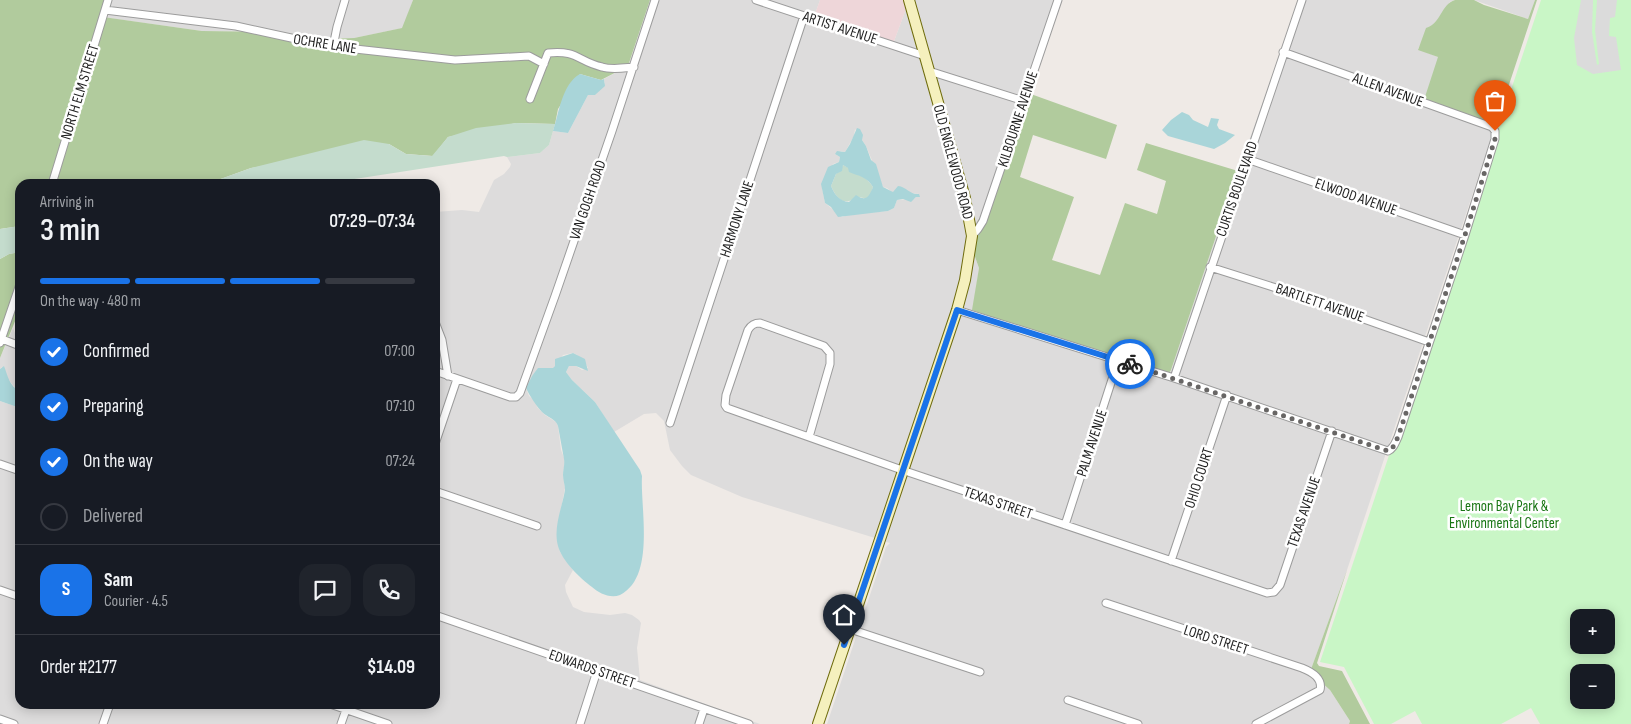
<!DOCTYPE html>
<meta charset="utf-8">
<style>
:root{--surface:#171b24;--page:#20242c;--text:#f1f3f6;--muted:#9ea1a6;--line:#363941;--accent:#1a73e8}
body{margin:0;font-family:"Sofia Sans Condensed",sans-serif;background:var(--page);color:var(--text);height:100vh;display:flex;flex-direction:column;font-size:19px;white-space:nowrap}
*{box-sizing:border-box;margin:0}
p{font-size:16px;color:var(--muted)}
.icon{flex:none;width:28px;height:28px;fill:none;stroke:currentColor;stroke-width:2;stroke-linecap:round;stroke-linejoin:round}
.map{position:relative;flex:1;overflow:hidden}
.side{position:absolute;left:15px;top:179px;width:425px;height:530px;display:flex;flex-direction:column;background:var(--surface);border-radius:15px;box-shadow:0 2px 12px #0003}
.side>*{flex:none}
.tools{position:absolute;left:1570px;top:609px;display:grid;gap:10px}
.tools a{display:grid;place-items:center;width:45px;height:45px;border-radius:10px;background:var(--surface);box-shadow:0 2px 12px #0003;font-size:25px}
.pin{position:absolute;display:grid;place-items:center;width:42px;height:42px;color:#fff;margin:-51px -21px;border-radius:50% 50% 50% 0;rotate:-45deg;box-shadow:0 0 5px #0007}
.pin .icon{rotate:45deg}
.courier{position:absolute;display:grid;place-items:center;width:50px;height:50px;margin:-25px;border:4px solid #1a73e8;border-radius:50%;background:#fff;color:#222;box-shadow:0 1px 6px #0007}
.headline em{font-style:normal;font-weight:600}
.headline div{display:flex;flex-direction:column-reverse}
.headline{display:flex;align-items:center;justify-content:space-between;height:85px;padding:0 25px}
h1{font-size:32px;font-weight:600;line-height:38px}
.bar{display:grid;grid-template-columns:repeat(4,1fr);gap:8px 5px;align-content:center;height:60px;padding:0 25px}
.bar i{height:6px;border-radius:4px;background:var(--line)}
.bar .selected{background:var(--accent)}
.bar p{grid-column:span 4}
.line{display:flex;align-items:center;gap:12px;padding:0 25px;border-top:1px solid var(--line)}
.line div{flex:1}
.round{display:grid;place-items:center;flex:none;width:52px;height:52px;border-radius:15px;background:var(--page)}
ol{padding:0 25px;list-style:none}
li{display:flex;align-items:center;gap:15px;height:55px}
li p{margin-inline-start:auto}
li .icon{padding:5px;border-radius:50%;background:var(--accent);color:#fff;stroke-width:4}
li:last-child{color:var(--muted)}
li i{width:28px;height:28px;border:2px solid var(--line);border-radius:50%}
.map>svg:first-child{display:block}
.residential{fill:#dddcdc;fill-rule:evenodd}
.commercial{fill:#eed6d9}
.forest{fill:#b1cb9d}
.wetland{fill:#c4dccd}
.park{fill:#c9f6c6;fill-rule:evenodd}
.parking{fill:#dbdbdb}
.water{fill:#a9d5d9;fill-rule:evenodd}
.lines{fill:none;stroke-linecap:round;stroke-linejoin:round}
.street-casing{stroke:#9c9c9c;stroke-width:9}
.secondary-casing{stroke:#6f6c0d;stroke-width:12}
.street{stroke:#fff;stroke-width:7}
.secondary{stroke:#f5f0bd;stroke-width:10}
.done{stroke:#686665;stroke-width:5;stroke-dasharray:0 9}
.route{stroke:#1a73e8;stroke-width:6}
.labels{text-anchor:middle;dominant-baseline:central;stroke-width:5;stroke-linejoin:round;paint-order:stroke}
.street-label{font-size:15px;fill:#1f1f1f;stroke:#fff}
.park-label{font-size:15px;fill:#197614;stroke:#fff}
</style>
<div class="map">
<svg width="1631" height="724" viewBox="0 0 1631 724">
<rect width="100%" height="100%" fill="#efeae6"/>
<path class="residential" d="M108,0H413L403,28L354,38L323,39L281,32L202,31L102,17Z
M650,0H820L814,17L893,44L907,6L961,199L968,236L965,257L953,309L875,538L742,497L691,475L682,466L670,450L664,421L656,413L644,414L614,432L595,402L572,380L566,372L569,366H576L582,370L588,368L585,362L577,355L573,353L563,355L553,369L543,368L532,376L528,385L526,388L529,396L536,402L537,407L545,415L556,422L558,426L561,450L565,460L563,474L565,488L557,530L560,552L573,570L565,585L566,592L573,607L584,612L610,615L625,613L632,615L639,620L641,623L637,648L640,680L760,724H0V401L20,408V704H435V212L462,210L479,212L494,180L504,174L510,167L511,164L507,157L540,153L549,145L553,131L568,133L588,95H595L605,83L604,79L628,66ZM855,129L866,146L883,187L887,188L893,193L896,191L919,194V197H916L914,199L897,200L894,208L888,211L852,214L842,217L825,203L822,188L833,164L839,162L840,157L835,154L841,151L845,152L854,136Z
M914,0H1058L1028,93L975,232Z
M1300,0H1455L1450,2L1435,24L1429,27L1418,49L1438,57L1495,127L1347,570L1310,672L1330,690L1350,721L1349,724H827L886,547L890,543L883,541L974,254L979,268L973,310L1171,370L1238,171Z
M1474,0H1535L1528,19Z
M13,328L15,333L20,330V391L16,389L8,379L2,367L0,369V358Z"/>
<path class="commercial" d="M820,0H905L907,6L893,44L814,17Z"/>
<path class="forest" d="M0,0H108L103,17L202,31L281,32L323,39L354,38L402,28L413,0H650L628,66L601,80L580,74L558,109L555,124L516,123L448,137L433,156L406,154L389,144L251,168L215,181L190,184H20V226L0,229Z
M1455,0H1474L1484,5L1528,19L1535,0H1537L1495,127L1423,103L1438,57L1418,50L1426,28C1441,24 1441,4 1455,0Z
M1028,93L1117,125L1106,159L1033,135L1020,177L1074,197L1052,260L1100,275L1125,203L1157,214L1166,181L1137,170L1146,143L1238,171L1171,370L1166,378L1160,377L972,310L979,268L974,254L976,236Z
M20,252V309L0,358V259L9,254Z
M1347,570L1317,663L1319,666L1342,671L1370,724H1349L1350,721L1330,690L1310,672Z"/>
<path class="wetland" d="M516,123L555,124L549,145L540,153L507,157L504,156L322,184H190L215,181L251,168L364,140L389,144L406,154L432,156L448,137L476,128Z
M843,165C853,170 867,177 873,187L870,196L867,198C864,199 862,197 859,197C858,197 853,200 852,200C841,205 835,195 831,186L836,174L840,171Z
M20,226V252L9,254L0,259V229Z"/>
<path class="park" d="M1541,0H1631V724H1540L1531,708L1501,724H1422L1415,711L1391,724H1374L1344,667L1320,662ZM1579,618H1606V645H1579ZM1579,672H1606V700H1579Z"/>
<path class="parking" d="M1581,0H1593L1592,32L1597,65L1599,64L1595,30L1597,0H1617L1615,17L1610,18L1609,36L1616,37L1621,70L1593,74L1577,65L1574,38Z"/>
<path class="water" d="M580,74L601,80L604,79L605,86L595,95H588L568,133L553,131C559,113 562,84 580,74Z
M1182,112L1189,115L1193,120L1208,127L1211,118L1219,119L1217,125L1219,129L1235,135L1225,143L1214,149L1168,136L1162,130L1171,120Z
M857,128L860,129L863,135L862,140L866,146L871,160L876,164L883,187L893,192L898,186C907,187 910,195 919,194L920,197H916L911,202L903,199L897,200L894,208L888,211L838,217L831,207L825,203L821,184L828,167L839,162L840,157L835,154L837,151L845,152L850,144ZM843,165L848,168L849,172C859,176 867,177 873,187C869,197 866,202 856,195L849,202C839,201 835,195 831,186L836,174L842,171Z
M573,353L585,359L588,371L576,366H569L566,372L572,380L595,402L640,470L642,476C640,508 656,577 620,595C610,599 599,593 592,587C580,578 562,561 558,546C553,527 562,508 565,490C565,485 563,480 563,475C563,470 565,464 564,459C562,448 560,437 558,426C555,418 548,418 542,412C537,407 529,395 526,388L532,376L538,368H553L555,366V359Z
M4,366C8,376 9,386 20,391V408L0,401V369Z"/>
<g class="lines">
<defs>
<path id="street" d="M756,0L925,56
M105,10L236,26L328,46L455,60L529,56L544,64
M333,47L337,27L345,0
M929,71L1024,101
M530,99L548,53C578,50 577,61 602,67C612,70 623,68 634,67
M1247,159L1465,235
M52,184L108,0
M972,236L978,229L983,221L1058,0
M1210,267L1273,287L1429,342
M957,310L1174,378L1388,451C1394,448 1395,443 1398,437L1465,235L1495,139V131L1492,127L1283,52
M435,322L442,340L448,376
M2,339L20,346
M0,343L20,284
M435,371L510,397H516L520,393L555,296L612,131L655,0
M1174,378L1302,0
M670,423L804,16
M809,437L830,364V353L824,346L760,323C754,323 751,325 748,330L726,395L725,405L727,408L902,470L1267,593L1274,592L1280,585L1332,431
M435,444L457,379
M0,464L20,471
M435,491L537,526
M1065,525L1118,361
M1171,561L1227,395
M0,590L20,597
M1106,603L1302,668C1312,672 1323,678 1320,690L1256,724
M435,615L749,724
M850,629L980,672
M1068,700L1138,724
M330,704L388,724
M0,719L14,724
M103,724L110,704
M341,724L348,704
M580,724L597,671
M699,724L704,709"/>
<path id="secondary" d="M818,724L957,310L965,280L972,236L965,198L909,0"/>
</defs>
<use href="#street" class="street-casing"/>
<use href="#secondary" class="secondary-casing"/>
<use href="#street" class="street"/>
<use href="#secondary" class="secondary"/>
</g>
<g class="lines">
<path class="done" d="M1130,364L1388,451C1394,448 1395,443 1398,437L1465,235L1495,139V131"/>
<path class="route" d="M844,645L957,310L1130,364"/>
</g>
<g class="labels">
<g class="street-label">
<text transform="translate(840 28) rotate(18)">ARTIST AVENUE</text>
<text transform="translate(325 44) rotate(9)">OCHRE LANE</text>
<text transform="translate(1388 90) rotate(20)">ALLEN AVENUE</text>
<text transform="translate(80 92) rotate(-73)">NORTH ELM STREET</text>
<text transform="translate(1018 119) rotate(-72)">KILBOURNE AVENUE</text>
<text transform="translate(953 162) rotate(75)">OLD ENGLEWOOD ROAD</text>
<text transform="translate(1237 189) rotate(-71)">CURTIS BOULEVARD</text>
<text transform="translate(1356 197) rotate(19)">ELWOOD AVENUE</text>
<text transform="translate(588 200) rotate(-71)">VAN GOGH ROAD</text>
<text transform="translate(737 219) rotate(-72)">HARMONY LANE</text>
<text transform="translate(1320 303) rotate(19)">BARTLETT AVENUE</text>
<text transform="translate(1092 443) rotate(-72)">PALM AVENUE</text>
<text transform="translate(1199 478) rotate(-72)">OHIO COURT</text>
<text transform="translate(998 503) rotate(19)">TEXAS STREET</text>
<text transform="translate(1304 512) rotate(-71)">TEXAS AVENUE</text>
<text transform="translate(1216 640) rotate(18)">LORD STREET</text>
<text transform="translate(592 669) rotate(19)">EDWARDS STREET</text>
</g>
<g class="park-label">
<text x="1504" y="506">Lemon Bay Park &amp;<tspan x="1504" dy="17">Environmental Center</tspan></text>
</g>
</g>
</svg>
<div class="tools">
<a>+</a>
<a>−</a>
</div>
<div class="pin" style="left:1495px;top:131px;background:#ea580c"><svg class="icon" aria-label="bag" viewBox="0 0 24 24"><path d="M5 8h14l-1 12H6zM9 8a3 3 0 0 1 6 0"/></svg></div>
<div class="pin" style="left:844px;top:645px;background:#1f2937"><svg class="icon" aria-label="home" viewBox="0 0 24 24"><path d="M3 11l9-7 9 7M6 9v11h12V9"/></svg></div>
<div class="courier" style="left:1130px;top:364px"><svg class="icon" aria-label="bike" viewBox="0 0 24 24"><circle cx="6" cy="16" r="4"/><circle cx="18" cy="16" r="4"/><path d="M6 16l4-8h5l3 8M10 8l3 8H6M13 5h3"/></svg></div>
<section class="side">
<div class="headline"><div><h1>3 min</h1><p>Arriving in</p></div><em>07:29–07:34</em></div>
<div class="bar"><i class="selected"></i><i class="selected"></i><i class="selected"></i><i></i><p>On the way · 480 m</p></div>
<ol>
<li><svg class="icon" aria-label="check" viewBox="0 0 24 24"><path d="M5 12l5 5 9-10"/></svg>Confirmed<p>07:00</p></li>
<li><svg class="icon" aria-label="check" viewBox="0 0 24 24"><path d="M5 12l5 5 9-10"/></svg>Preparing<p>07:10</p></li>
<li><svg class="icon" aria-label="check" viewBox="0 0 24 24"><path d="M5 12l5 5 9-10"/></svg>On the way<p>07:24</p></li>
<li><i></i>Delivered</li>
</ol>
<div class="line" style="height:90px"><b class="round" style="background:var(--accent);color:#fff">S</b><div><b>Sam</b><p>Courier · 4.5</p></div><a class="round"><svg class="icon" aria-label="chat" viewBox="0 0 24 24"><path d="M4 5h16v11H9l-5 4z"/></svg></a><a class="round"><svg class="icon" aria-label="phone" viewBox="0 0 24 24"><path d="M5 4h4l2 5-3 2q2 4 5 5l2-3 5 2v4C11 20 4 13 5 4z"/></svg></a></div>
<div class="line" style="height:65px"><div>Order #2177</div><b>$14.09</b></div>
</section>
</div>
